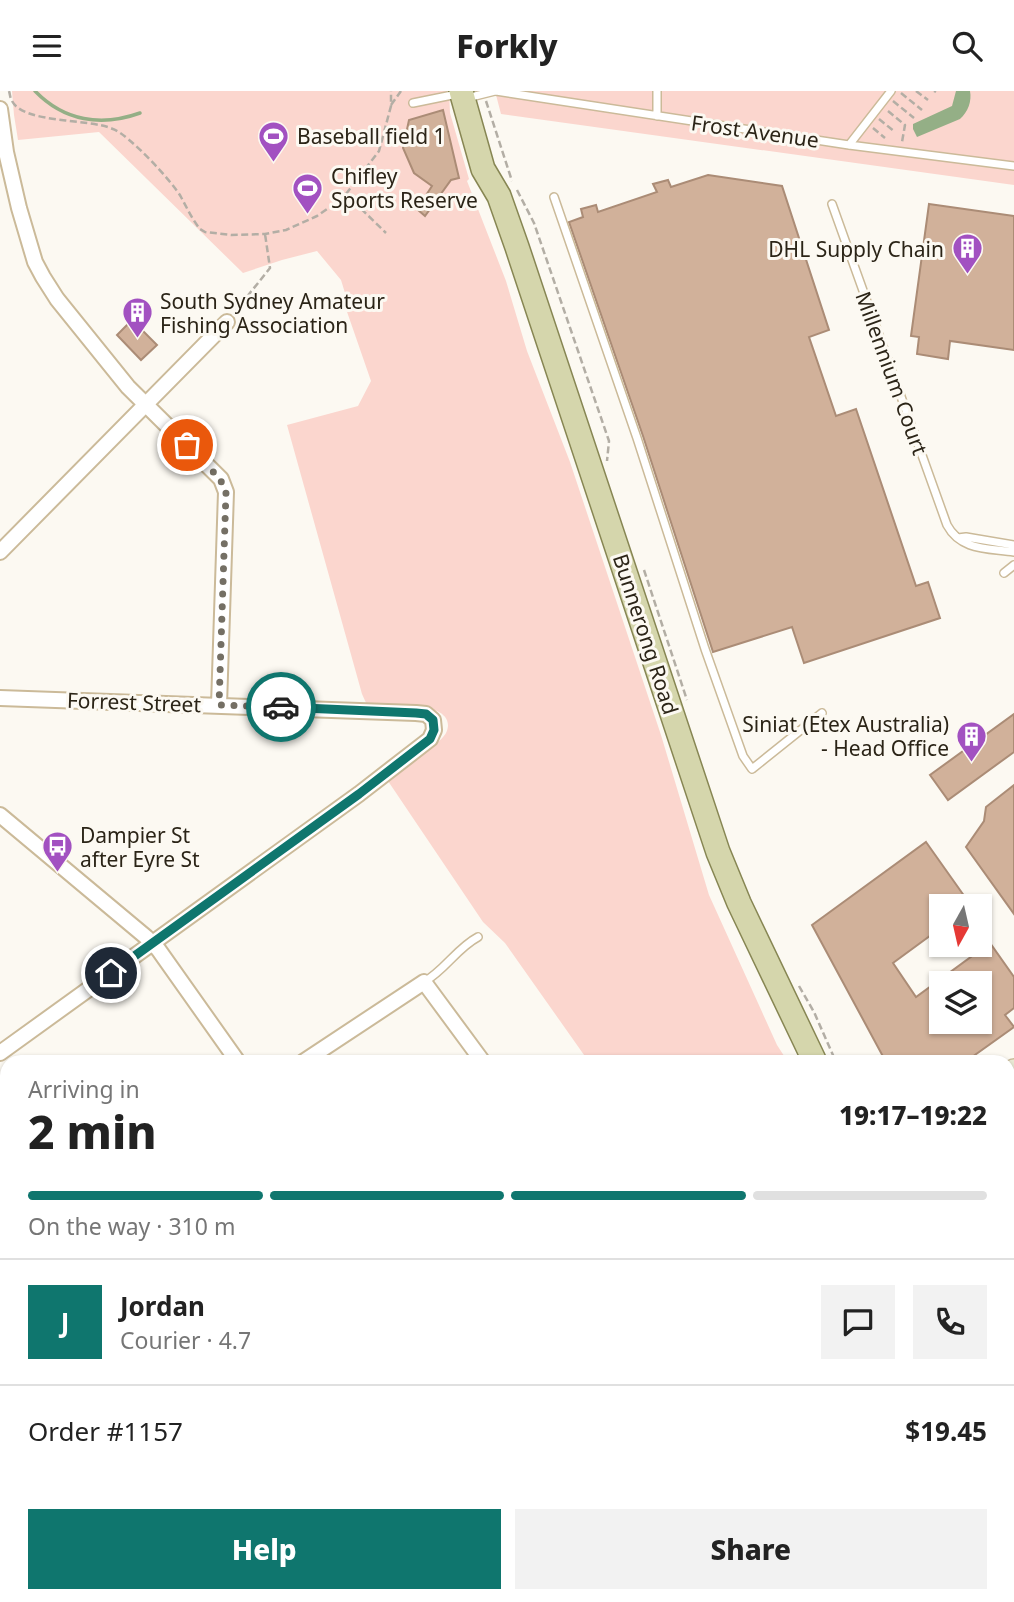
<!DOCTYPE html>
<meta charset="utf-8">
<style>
:root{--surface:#fff;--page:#f2f2f2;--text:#222;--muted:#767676;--line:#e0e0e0;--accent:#0f766e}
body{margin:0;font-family:"Noto Sans",sans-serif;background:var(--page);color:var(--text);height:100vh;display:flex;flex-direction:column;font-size:26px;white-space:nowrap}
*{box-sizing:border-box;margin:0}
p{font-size:23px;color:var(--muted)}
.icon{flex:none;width:38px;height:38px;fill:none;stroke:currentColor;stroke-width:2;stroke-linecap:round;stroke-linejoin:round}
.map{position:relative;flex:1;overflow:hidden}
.details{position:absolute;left:0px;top:964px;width:1015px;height:548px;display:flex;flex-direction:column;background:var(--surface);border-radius:21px 21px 0 0;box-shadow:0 2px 5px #0004}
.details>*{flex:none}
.needle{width:46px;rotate:188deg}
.controls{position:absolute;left:929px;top:803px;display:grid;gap:14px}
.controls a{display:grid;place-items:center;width:63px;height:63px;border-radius:0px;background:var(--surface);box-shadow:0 2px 5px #0004;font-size:35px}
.pin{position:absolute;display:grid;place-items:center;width:60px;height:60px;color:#fff;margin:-30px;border:4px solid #fff;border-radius:50%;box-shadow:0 2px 7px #0007}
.courier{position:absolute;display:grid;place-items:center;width:70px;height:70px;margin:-35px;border:5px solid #0f766e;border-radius:50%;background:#fff;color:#222;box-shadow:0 2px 9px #0007}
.summary em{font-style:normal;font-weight:800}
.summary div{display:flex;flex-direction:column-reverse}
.summary{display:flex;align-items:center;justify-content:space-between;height:119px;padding:0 28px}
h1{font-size:46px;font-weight:800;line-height:52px}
.bar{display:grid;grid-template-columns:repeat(4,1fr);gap:10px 7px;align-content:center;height:84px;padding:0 28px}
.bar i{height:9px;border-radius:5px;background:var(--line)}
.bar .on{background:var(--accent)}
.bar p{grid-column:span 4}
.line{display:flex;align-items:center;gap:18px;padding:0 28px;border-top:2px solid var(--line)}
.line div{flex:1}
.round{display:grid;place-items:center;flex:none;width:74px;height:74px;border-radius:0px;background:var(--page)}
.button{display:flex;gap:14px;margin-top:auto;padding:14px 28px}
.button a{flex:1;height:80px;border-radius:0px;background:var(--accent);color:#fff;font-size:28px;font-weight:800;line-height:80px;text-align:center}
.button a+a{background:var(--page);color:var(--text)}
header{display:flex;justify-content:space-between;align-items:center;height:91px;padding:0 28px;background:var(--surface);font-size:32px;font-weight:800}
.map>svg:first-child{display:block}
.green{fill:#fbd6ce}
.water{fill:#94af86}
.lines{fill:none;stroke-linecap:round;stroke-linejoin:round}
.stream{stroke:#94af86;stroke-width:3.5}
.building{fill:#d1b19a;stroke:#ab8c76;stroke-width:2;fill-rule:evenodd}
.lane-casing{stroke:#cbba99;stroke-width:10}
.street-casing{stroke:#cbba99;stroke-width:18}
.secondary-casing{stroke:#cbba99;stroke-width:24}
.primary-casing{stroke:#878653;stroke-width:26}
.path{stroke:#b3aea5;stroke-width:2.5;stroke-dasharray:7 3.5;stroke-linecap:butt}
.lane{stroke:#fff;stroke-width:7}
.street{stroke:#fff;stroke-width:14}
.secondary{stroke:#eaead5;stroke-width:21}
.primary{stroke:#d5d6ac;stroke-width:23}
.done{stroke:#746f64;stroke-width:7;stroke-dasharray:0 12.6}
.route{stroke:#0f766e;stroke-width:9}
.labels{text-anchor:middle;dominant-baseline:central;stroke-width:6;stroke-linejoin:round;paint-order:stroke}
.street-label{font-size:21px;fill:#2b2417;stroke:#fcf9f2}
.poi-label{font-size:21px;fill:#2b2417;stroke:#fcf9f2;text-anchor:start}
</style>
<header><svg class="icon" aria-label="menu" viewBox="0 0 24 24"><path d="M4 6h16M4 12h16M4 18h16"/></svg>Forkly<svg class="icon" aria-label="search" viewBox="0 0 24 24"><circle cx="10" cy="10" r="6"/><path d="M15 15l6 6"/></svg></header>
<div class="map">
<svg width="1014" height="1511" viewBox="0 0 1014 1511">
<rect width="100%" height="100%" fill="#fcf9f2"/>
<path class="green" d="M12,0H449L450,22L469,88L467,90L506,190L527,260L570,371L661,644L709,804L777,954L788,971H589L505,852L483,831L388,690C401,680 439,654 446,642C451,632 446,624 437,620C424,614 384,615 367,614L362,603L287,334L358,315L371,290L345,215V202L341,189L317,160L282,169L243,182L99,41L18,49L14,24Z
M495,0H1014V94L501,23Z"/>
<path class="water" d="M956,0H970C972,10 968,21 960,28L917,46L913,38V33L952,15Z"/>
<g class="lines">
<path class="stream" d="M35,0C64,30 101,36 140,22"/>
</g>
<path class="building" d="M443,19L459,87L451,89L425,125L417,118L432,95L414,82L403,57L409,29Z
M708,84L782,95L829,239L809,246L836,325L856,318L916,495L928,491L940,527L804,572L792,536L713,561L643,345L569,131L583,126L581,118L596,114L598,121L657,101L653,93L668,89L671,96Z
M929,113L1014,125V259L950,250L948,268L917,263L919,246L911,245Z
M132,229L157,254L141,269L117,244Z
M1014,623V661L948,709L930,684Z
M1014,694V823L966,756L984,730L986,716Z
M926,751L972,816H942V836L893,872L916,906L990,852L1014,886V917L1005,924L1014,936L965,971H886L812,834ZM942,892H980V931H942Z"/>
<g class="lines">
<defs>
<path id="lane" d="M496,0L849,54L1014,75
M475,5L495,0
M413,12L457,3
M657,25V0
M849,54L891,0
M554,106L637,347L705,558L743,665L752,678L822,622
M832,113L947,434C961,460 988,457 1014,461
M958,447L966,446L1014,454
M1004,482L1014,474
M424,891C445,879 457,857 478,846
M149,1505L153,1511
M364,1505L367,1511
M291,1511L305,1505"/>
<path id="street" d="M0,18L6,61L19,117L35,171L43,186L57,208L128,296L221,388L226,401L219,614
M0,461L227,231
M0,607L416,622L426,623L433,629L434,639L430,648L359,703L0,962
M0,724L146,846L158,858L238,971
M303,971L424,891L483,971
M0,1175L7,1171
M0,1456L7,1462
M54,1505L58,1511
M111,1511L125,1505"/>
<path id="secondary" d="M1008,984L1014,979"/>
<path id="primary" d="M461,0L483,78L499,105L517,156L718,761L739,812L815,971
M1008,1170L1014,1174"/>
</defs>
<use href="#lane" class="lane-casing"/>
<use href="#street" class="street-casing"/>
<use href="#secondary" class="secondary-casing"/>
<use href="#primary" class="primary-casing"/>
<path class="path" d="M9,0C10,3 10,7 12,10C24,33 89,27 113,38C129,44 172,90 181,106C187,117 192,128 200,138L205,141L231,144L265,143L286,139L317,125L330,116L346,103L379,60L391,15V0
M916,0L928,9
M934,0L936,1
M901,2L922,19
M486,10L512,90
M893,10L914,27
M391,14L401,0
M888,20L905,34L902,51
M879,28L895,41
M873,37L885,47
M517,99L534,132L609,350L607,370
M346,103L386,142
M234,222L270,177L265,143
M644,479L687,609
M799,895L814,921L836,971
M88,1511L90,1505"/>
<use href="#lane" class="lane"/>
<use href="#street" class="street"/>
<use href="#secondary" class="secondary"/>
<use href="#primary" class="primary"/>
</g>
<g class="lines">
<path class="done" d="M187,354L220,388L226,401L219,614L281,616"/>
<path class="route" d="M111,882L359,703L430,648L434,639L433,629L426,623L416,622L281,616"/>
</g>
<defs>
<symbol id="stadium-pin" viewBox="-11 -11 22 30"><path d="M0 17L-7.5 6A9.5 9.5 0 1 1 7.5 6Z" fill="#a251c1" stroke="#fcf9f2"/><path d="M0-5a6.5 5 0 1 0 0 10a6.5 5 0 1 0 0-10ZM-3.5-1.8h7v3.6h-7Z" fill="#fff"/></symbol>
<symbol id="building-pin" viewBox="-11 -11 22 30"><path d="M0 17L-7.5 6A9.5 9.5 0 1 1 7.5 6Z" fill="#a251c1" stroke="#fcf9f2"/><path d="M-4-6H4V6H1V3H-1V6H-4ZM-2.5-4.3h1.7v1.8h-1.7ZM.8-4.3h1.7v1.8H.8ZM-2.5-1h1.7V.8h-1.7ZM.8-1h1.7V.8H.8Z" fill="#fff"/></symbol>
<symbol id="bus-pin" viewBox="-11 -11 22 30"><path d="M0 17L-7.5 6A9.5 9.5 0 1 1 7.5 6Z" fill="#a251c1" stroke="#fcf9f2"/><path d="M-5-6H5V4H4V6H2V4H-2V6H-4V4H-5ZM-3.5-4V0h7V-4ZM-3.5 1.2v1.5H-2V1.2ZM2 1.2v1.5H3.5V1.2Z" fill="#fff"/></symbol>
</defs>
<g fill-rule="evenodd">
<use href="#stadium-pin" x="256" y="28" width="35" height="47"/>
<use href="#stadium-pin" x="290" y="80" width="35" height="47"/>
<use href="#building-pin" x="950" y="140" width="35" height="47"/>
<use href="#building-pin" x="120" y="204" width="35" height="47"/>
<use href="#building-pin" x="954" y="628" width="35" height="47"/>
<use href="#bus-pin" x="40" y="738" width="35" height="47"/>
</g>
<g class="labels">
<g class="street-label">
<text transform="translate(755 40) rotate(8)">Frost Avenue</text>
<text transform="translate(892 282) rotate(70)">Millennium Court</text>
<text transform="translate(646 543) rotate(72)">Bunnerong Road</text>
<text transform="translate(134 611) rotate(2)">Forrest Street</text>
</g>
<g class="poi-label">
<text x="297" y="45">Baseball field 1</text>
<text x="331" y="85">Chifley<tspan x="331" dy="24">Sports Reserve</tspan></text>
<text x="944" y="158" text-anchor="end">DHL Supply Chain</text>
<text x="160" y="210">South Sydney Amateur<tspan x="160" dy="24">Fishing Association</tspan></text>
<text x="949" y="633" text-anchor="end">Siniat (Etex Australia)<tspan x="949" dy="24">- Head Office</tspan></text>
<text x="80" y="744">Dampier St<tspan x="80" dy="24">after Eyre St</tspan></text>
</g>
</g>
</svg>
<div class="controls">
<a><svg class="needle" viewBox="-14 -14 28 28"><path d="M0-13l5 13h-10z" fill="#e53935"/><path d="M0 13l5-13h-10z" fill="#767676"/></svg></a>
<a><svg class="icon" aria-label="layers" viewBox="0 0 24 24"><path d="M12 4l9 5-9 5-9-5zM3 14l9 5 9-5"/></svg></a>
</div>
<div class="pin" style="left:187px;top:354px;background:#ea580c"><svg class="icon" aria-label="bag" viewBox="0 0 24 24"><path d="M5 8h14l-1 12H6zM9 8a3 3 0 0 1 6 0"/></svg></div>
<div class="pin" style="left:111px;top:882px;background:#1f2937"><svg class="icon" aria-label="home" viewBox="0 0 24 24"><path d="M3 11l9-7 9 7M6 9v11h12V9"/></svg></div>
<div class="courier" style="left:281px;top:616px"><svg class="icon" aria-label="car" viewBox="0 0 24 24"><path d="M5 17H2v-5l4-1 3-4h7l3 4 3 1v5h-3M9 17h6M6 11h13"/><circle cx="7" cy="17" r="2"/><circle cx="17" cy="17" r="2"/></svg></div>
<section class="details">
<div class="summary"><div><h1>2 min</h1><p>Arriving in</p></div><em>19:17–19:22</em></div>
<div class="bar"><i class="on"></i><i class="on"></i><i class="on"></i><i></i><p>On the way · 310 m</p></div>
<div class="line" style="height:126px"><b class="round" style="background:var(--accent);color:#fff">J</b><div><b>Jordan</b><p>Courier · 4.7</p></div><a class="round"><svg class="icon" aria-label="chat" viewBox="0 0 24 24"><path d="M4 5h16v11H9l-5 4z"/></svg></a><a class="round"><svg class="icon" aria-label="phone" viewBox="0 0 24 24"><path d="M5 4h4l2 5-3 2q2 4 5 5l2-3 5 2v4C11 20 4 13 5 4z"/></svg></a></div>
<div class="line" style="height:91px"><div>Order #1157</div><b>$19.45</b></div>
<div class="button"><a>Help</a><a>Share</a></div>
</section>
</div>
